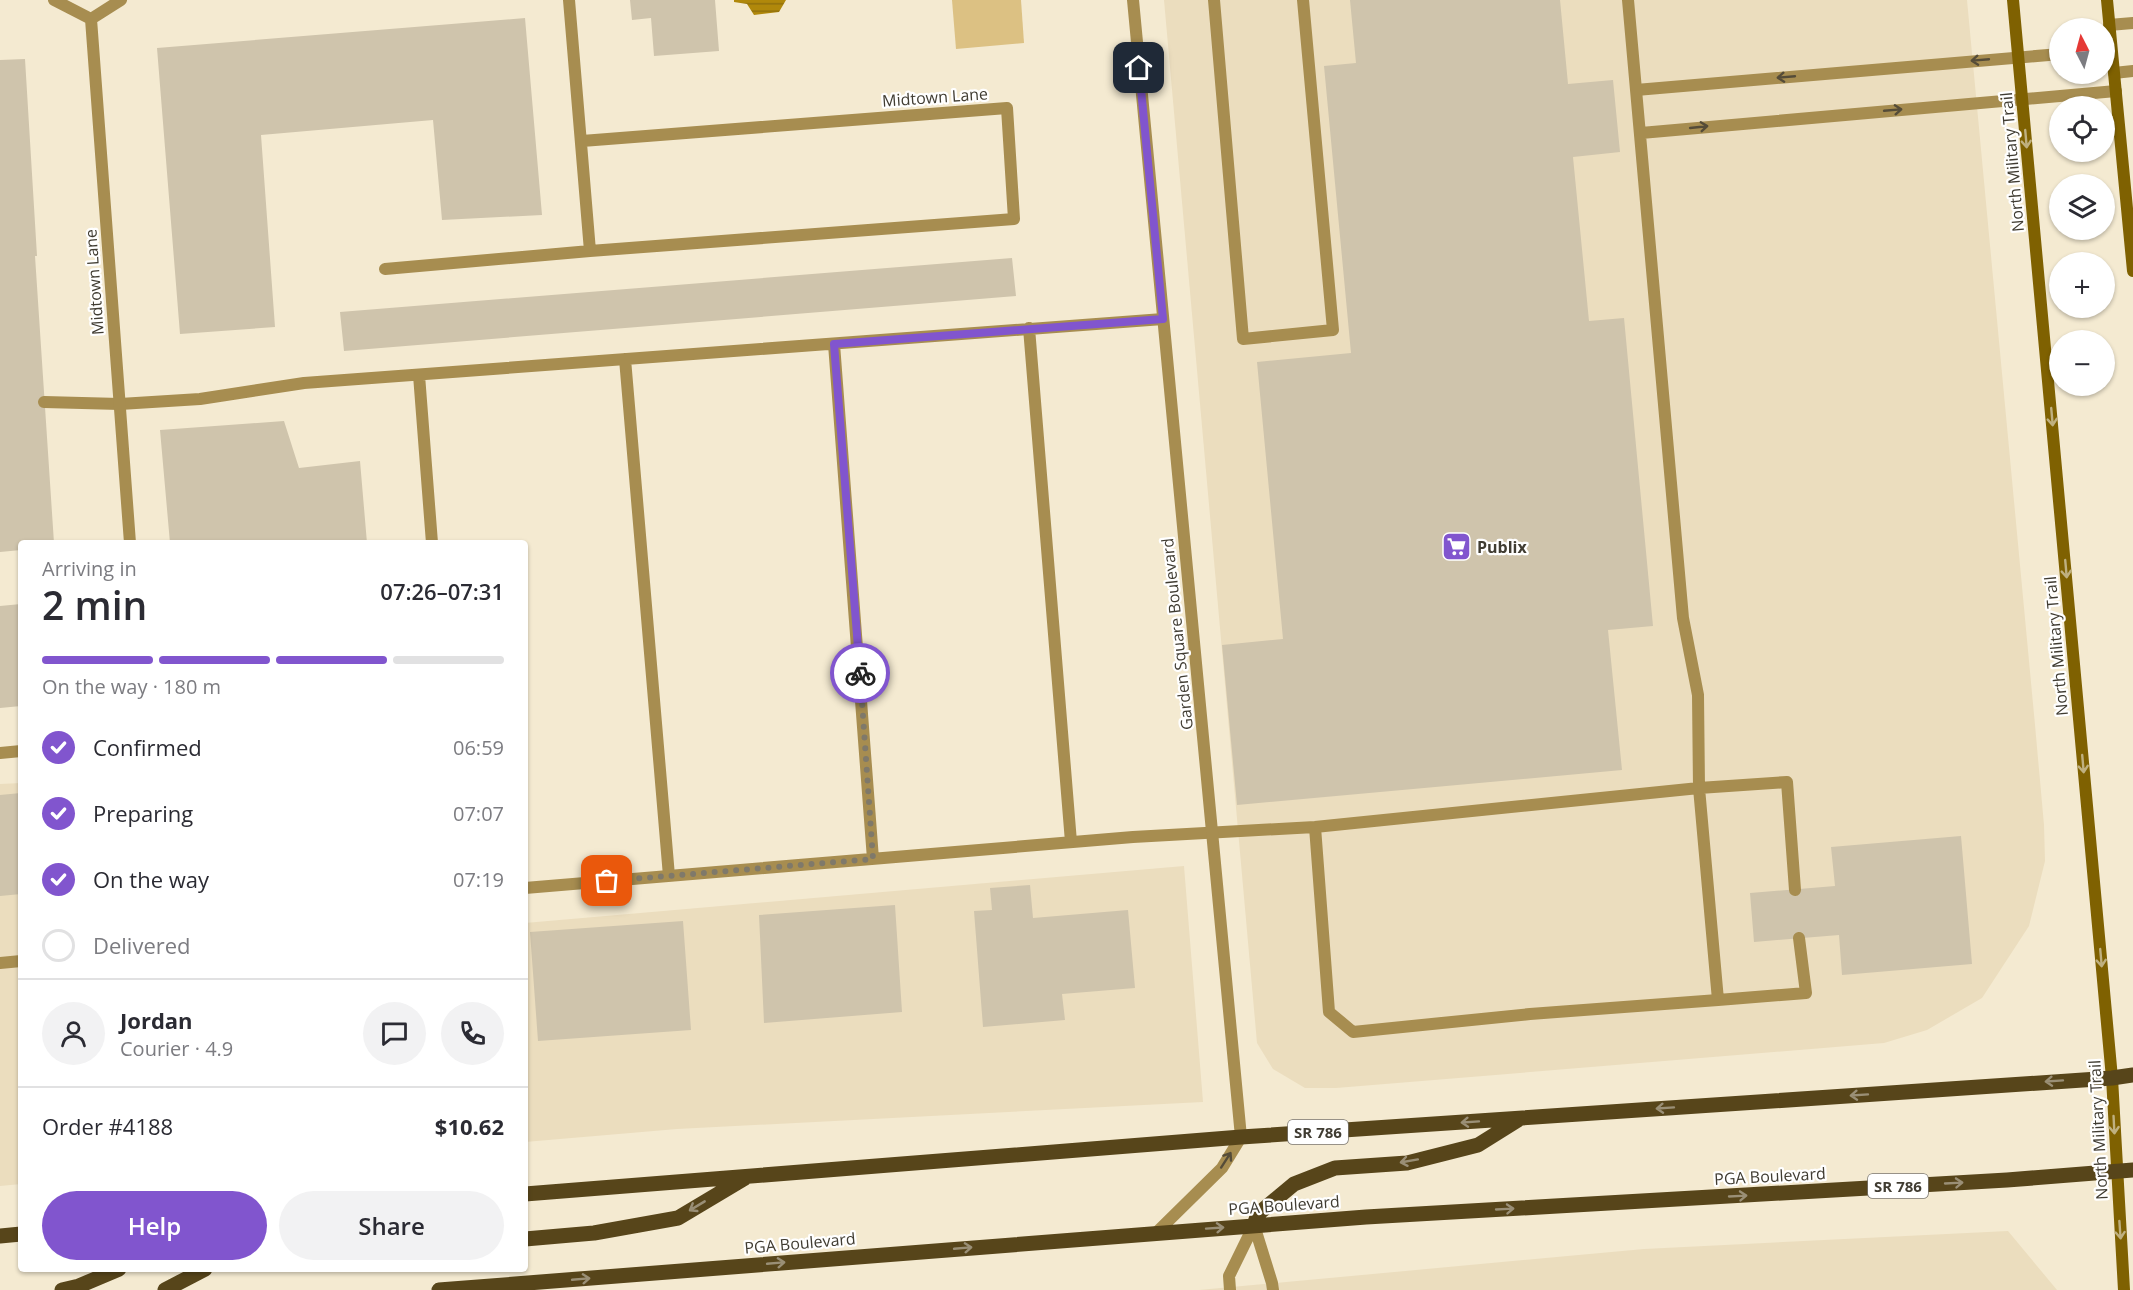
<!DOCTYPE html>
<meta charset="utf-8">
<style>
:root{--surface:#fff;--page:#f2f2f3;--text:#2b2b33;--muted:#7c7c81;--line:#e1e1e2;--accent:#8155ce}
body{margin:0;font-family:"Open Sans",sans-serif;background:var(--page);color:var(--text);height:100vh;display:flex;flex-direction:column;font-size:22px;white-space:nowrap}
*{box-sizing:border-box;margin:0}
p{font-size:20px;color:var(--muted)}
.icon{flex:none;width:33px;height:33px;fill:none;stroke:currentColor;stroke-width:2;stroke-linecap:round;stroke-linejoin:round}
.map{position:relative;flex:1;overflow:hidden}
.sheet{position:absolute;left:18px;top:540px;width:510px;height:732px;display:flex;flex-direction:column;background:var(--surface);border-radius:6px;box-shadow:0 2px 4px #0004}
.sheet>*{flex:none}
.needle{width:39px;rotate:354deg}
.tools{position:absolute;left:2049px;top:18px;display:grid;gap:12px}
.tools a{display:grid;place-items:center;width:66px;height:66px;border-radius:50%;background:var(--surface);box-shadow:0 2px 4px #0004;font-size:30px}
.pin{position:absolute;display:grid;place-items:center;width:51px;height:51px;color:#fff;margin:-26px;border-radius:12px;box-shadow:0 3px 9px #0006}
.courier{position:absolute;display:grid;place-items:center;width:60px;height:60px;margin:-30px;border:4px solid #8155ce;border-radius:50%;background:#fff;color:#222;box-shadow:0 2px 8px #0007}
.head em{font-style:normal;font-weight:600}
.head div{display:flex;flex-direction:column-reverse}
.head{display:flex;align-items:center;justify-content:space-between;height:102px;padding:0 24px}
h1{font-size:39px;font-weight:600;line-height:45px}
.bar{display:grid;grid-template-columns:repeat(4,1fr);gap:9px 6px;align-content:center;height:72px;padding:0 24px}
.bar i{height:8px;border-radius:4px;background:var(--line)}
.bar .active{background:var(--accent)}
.bar p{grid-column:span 4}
.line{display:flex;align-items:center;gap:15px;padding:0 24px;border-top:2px solid var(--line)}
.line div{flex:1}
.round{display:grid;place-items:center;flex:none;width:63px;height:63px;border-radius:32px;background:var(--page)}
ol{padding:0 24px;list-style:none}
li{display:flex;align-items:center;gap:18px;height:66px}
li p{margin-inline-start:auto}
li .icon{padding:6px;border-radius:50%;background:var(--accent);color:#fff;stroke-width:4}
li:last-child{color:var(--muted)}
li i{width:33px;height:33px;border:3px solid var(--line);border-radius:50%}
.action{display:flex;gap:12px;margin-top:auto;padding:12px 24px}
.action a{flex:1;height:69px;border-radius:36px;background:var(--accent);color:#fff;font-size:24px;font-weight:600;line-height:69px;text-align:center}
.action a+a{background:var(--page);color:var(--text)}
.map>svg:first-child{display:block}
.built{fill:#ebddbe}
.grass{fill:#dcc183}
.water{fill:url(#water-rules)}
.building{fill:#cfc4ac}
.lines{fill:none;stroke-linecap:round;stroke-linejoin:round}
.service{stroke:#a78d50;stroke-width:12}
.minor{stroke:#a78d50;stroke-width:12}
.secondary{stroke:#7f6101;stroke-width:12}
.primary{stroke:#57451a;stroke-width:15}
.oneway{stroke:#554c38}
.oneway2{stroke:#bfb080}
.oneway3{stroke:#9a8f76}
.done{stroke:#7f796a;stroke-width:6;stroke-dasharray:0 10.8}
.route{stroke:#8155ce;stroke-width:8}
.labels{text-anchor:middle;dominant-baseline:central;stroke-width:4.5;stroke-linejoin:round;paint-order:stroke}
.shield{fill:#fff;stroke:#797670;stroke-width:1.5}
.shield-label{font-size:15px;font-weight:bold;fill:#403c32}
.street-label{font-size:16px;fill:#403c32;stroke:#fff}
.poi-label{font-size:16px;font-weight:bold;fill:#403c32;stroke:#fff;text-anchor:start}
</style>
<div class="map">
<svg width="2133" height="1290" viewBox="0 0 2133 1290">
<defs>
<pattern id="water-rules" width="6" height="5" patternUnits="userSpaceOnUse" patternTransform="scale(1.5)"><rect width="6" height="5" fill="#b0880b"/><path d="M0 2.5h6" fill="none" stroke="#91700c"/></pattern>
</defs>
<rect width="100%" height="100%" fill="#f4ead1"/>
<path class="built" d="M1164,0H1967L2035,725L2044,825L2045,861L2029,926L1982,998L1927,1030L1884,1043L1336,1088H1305L1273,1069L1257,1043Z
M21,783V1184L0,1186V784Z
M1184,866L1203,1102L677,1129L525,1142V923Z
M2008,1231L2057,1290H1199L1644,1249Z"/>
<path class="grass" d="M952,0H1021L1024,43L956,49Z"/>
<path class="water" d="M734,0H786L779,12L754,15L747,4L734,2Z"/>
<path class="building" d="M630,0H715L719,51L654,56L651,18L632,20Z
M1350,0H1560L1568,84L1613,80L1620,152L1573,157L1589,321L1624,318L1653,626L1608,630L1622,770L1237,805L1222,645L1283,639L1257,362L1351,353L1324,66L1356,63Z
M525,18L542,215L442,220L433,120L261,135L275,327L180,334L157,48Z
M25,59L37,256H35L54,543H21V550L0,552V60Z
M1012,258L1016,296L344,351L340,312Z
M284,421L299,468L360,461L367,543H170L160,430Z
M21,604V706L0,708V606Z
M21,793V894L0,896V795Z
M1961,836L1972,964L1842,975L1839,935L1754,942L1750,893L1835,886L1831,847Z
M1030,885L1033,918L1128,910L1135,988L1062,994L1065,1020L983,1027L974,911L992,910L990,888Z
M895,905L902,1012L764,1023L759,915Z
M683,921L691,1030L538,1041L530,932Z"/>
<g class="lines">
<path class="service" d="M1214,0L1243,339L1333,330L1303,0
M2109,25L2133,23
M2114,73L2133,71
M1636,90L2060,54
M1641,133L2116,91
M1029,328L1071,842
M834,344L873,859
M625,359L669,876
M419,375L432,543
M44,402L120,404L200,399L304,383L1163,319
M0,753L21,751
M1315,827L1329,1012L1353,1032L1530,1014L1718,1000L1699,788L1698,695L1683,618L1628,0
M525,888L1133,837L1315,827L1699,788L1787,782L1795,890
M0,963L21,961
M1718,1000L1806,993L1799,938
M1254,1225L1272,1283L1273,1290
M1230,1290L1229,1276L1254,1225"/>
<path class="minor" d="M54,0L91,19L130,543
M1133,0L1241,1137L1222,1168L1157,1232
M91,19L121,0
M582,141L1007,108L1014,219L590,251
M385,269L590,251L569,0"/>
<path class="secondary" d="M2013,0L2112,1078L2124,1290
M2107,0L2133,271"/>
<path class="primary" d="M525,1194L1241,1137L2112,1078L2133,1075
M1254,1225L1258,1214L1294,1184L1335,1168L1407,1163L1478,1145L1518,1120
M0,1236L21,1234
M525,1239L594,1233L678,1218L745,1178
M62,1290L79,1286L119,1269
M165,1290L205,1269
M439,1290L1366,1217L2007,1180L2133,1170"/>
</g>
<defs><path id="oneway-shaft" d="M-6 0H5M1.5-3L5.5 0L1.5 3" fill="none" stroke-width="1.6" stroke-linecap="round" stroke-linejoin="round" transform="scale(1.5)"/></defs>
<g class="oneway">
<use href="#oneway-shaft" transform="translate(1980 60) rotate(175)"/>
<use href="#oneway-shaft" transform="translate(1786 77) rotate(175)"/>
<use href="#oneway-shaft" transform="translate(1893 110) rotate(-5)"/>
<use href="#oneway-shaft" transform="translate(1699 127) rotate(-6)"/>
<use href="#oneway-shaft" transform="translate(1226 1160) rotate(-57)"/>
</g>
<g class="oneway2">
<use href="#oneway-shaft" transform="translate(2026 139) rotate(85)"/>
<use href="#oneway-shaft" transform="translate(2052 417) rotate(85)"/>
<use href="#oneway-shaft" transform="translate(2066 569) rotate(85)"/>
<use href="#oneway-shaft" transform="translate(2083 764) rotate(85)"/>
<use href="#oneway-shaft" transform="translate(2101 958) rotate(85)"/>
<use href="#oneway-shaft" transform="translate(2114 1125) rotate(87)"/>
<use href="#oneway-shaft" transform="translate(2120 1230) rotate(86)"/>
</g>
<g class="oneway3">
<use href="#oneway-shaft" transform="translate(2054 1081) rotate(176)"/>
<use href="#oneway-shaft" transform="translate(1859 1095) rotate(176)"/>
<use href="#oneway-shaft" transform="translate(1665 1108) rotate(176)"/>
<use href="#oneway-shaft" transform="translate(1470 1122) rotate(176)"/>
<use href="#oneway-shaft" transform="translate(1409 1161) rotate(170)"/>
<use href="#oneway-shaft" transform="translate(1954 1183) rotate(-3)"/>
<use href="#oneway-shaft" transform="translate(1738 1196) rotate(-3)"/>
<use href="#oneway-shaft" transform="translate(697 1206) rotate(149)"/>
<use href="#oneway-shaft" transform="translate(1505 1209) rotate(-3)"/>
<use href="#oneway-shaft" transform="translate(1215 1228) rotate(-4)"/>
<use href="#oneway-shaft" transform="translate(963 1248) rotate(-5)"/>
<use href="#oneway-shaft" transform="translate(776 1263) rotate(-5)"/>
<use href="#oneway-shaft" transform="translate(581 1279) rotate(-5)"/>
</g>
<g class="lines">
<path class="done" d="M607,881L873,859L860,673"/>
<path class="route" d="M860,673L834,344L1163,319L1139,68"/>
</g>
<defs>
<symbol id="supermarket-square" viewBox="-11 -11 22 22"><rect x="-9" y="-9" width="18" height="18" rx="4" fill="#8155ce" stroke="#fff"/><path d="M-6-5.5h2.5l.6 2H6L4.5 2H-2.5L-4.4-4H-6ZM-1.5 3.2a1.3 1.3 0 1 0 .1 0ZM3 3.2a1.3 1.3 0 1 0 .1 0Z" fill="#fff"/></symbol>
</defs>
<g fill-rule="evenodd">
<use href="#supermarket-square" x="1440" y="530" width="33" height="33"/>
</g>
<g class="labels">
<g class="shield">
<rect x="1288" y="1120" width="60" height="24" rx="4.5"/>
<rect x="1868" y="1174" width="60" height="24" rx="4.5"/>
</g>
<g class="shield-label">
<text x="1318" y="1132">SR 786</text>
<text x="1898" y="1186">SR 786</text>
</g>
<g class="street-label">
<text transform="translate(935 97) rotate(-4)">Midtown Lane</text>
<text transform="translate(2012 162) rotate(-95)">North Military Trail</text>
<text transform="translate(94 282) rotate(-94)">Midtown Lane</text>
<text transform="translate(1177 634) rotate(-96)">Garden Square Boulevard</text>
<text transform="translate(2056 646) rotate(-95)">North Military Trail</text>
<text transform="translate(2098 1130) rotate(-93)">North Military Trail</text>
<text transform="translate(1770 1176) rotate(-3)">PGA Boulevard</text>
<text transform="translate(1284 1205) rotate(-4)">PGA Boulevard</text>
<text transform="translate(800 1243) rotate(-5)">PGA Boulevard</text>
</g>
<g class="poi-label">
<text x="1477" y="547">Publix</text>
</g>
</g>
</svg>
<div class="tools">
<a><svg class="needle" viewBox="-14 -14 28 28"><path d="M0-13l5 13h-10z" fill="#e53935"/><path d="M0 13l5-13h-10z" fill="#7c7c81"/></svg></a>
<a><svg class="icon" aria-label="locate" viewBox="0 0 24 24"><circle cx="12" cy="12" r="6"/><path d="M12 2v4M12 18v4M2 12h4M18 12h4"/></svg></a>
<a><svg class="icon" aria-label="layers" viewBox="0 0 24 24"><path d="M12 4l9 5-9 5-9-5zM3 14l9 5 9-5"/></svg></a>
<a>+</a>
<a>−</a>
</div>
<div class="pin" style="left:607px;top:881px;background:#ea580c"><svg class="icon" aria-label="bag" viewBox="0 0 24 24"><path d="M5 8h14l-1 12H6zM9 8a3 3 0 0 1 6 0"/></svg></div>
<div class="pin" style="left:1139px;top:68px;background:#1f2937"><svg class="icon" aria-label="home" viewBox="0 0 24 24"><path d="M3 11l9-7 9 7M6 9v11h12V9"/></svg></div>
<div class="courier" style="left:860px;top:673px"><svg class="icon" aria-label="bike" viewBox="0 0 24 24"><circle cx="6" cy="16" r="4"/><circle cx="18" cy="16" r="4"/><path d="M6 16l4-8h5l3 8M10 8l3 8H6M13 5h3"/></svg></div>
<section class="sheet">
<div class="head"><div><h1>2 min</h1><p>Arriving in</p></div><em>07:26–07:31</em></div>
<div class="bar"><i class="active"></i><i class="active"></i><i class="active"></i><i></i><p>On the way · 180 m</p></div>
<ol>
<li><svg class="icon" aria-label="check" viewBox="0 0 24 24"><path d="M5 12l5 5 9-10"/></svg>Confirmed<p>06:59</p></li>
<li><svg class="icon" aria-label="check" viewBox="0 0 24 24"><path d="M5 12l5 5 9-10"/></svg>Preparing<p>07:07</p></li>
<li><svg class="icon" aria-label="check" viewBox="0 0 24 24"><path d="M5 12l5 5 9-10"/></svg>On the way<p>07:19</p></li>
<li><i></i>Delivered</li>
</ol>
<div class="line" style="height:108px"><a class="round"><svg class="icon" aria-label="person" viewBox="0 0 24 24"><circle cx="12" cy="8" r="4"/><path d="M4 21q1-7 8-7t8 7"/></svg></a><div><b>Jordan</b><p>Courier · 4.9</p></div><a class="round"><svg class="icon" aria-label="chat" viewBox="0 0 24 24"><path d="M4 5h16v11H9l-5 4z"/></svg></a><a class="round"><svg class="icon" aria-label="phone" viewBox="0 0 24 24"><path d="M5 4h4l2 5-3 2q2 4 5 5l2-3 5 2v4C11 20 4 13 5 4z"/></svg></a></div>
<div class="line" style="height:78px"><div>Order #4188</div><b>$10.62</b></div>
<div class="action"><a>Help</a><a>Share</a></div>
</section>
</div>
